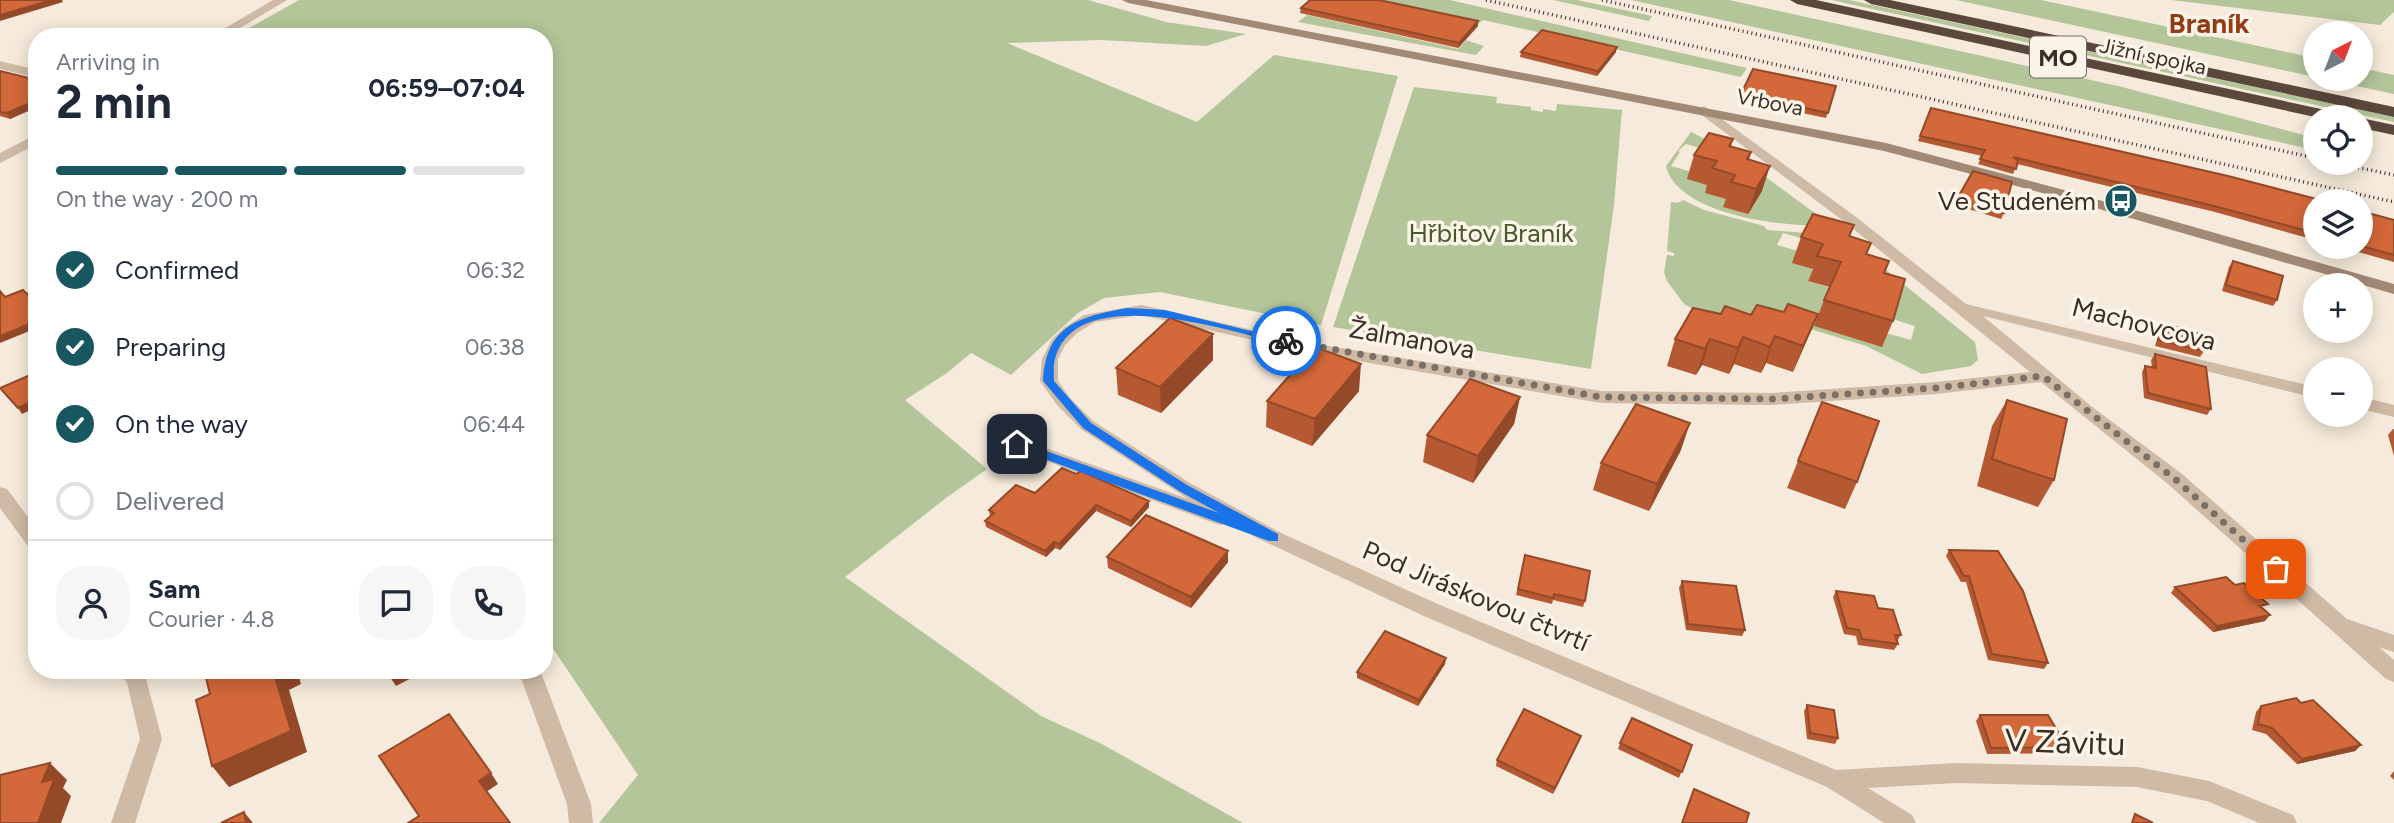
<!DOCTYPE html>
<meta charset="utf-8">
<style>
:root{--surface:#fff;--page:#f6f6f7;--text:#1f2937;--muted:#747a83;--line:#e0e1e3;--accent:#185760}
body{margin:0;font-family:Figtree,sans-serif;background:var(--page);color:var(--text);height:100vh;display:flex;flex-direction:column;font-size:26px;white-space:nowrap}
*{box-sizing:border-box;margin:0}
p{font-size:23px;color:var(--muted)}
.icon{flex:none;width:38px;height:38px;fill:none;stroke:currentColor;stroke-width:2;stroke-linecap:round;stroke-linejoin:round}
.map{position:relative;flex:1;overflow:hidden}
.details{position:absolute;left:28px;top:28px;width:525px;height:651px;display:flex;flex-direction:column;background:var(--surface);border-radius:28px;box-shadow:0 4px 18px #0003}
.details>*{flex:none}
.needle{width:46px;rotate:42deg}
.buttons{position:absolute;left:2303px;top:21px;display:grid;gap:14px}
.buttons a{display:grid;place-items:center;width:70px;height:70px;border-radius:50%;background:var(--surface);box-shadow:0 4px 18px #0003;font-size:35px}
.pin{position:absolute;display:grid;place-items:center;width:60px;height:60px;color:#fff;margin:-30px;border-radius:14px;box-shadow:0 4px 10px #0006}
.courier{position:absolute;display:grid;place-items:center;width:70px;height:70px;margin:-35px;border:5px solid #1a73e8;border-radius:50%;background:#fff;color:#222;box-shadow:0 2px 9px #0007}
.summary em{font-style:normal;font-weight:700}
.summary div{display:flex;flex-direction:column-reverse}
.summary{display:flex;align-items:center;justify-content:space-between;height:119px;padding:0 28px}
h1{font-size:46px;font-weight:700;line-height:52px}
.bar{display:grid;grid-template-columns:repeat(4,1fr);gap:10px 7px;align-content:center;height:84px;padding:0 28px}
.bar i{height:9px;border-radius:5px;background:var(--line)}
.bar .active{background:var(--accent)}
.bar p{grid-column:span 4}
.line{display:flex;align-items:center;gap:18px;padding:0 28px;border-top:2px solid var(--line)}
.line div{flex:1}
.round{display:grid;place-items:center;flex:none;width:74px;height:74px;border-radius:28px;background:var(--page)}
ol{padding:0 28px;list-style:none}
li{display:flex;align-items:center;gap:21px;height:77px}
li p{margin-inline-start:auto}
li .icon{padding:7px;border-radius:50%;background:var(--accent);color:#fff;stroke-width:4}
li:last-child{color:var(--muted)}
li i{width:38px;height:38px;border:4px solid var(--line);border-radius:50%}
.map>svg:first-child{display:block}
.green{fill:#b4c599;fill-rule:evenodd}
.lines{fill:none;stroke-linecap:round;stroke-linejoin:round}
.street{fill:#cebaa5;fill-rule:evenodd}
.secondary{fill:#a28976;fill-rule:evenodd}
.highway{fill:#5b483d;fill-rule:evenodd}
.rail{stroke:#392e27;stroke-width:3.5;stroke-dasharray:1 3.5;stroke-linecap:butt}
.wall{fill:#b55932}
.shaded-wall{fill:#944929}
.building{fill:#d3683a;stroke:#944929;stroke-width:2}
.route{fill:#1a73e8}
.done{stroke:#7b7066;stroke-width:7;stroke-dasharray:0 12.6}
.labels{text-anchor:middle;dominant-baseline:central;stroke-width:7;stroke-linejoin:round;paint-order:stroke}
.far-street-label{font-size:21px;fill:#392e27;stroke:#fcf4e8}
.shield{fill:#fcf4e8;stroke:#746961;stroke-width:2}
.shield-label{font-size:24px;font-weight:bold;fill:#392e27}
.poi-label{font-size:26px;fill:#392e27;stroke:#fcf4e8;text-anchor:end}
.park-label{font-size:26px;fill:#455a28;stroke:#fcf4e8}
.street-label{font-size:26px;fill:#392e27;stroke:#fcf4e8}
.far-district-label{font-size:28px;font-weight:bold;fill:#913b17;stroke:#fcf4e8}
.near-street-label{font-size:32px;fill:#392e27;stroke:#fcf4e8}
</style>
<div class="map">
<svg width="2394" height="823" viewBox="0 0 2394 823">
<rect width="100%" height="100%" fill="#f5eadb"/>
<path class="green" d="M299,0H1088L1166,22L1246,34L1206,46L1101,40L1007,43L1197,122L1274,55L1398,76L1321,325L1160,292L1104,298L1078,313L1011,375L971,353L947,373L905,400L987,469L946,498L845,577L1041,716L1102,744L1243,823H599L638,775L544,635V37H233Z
M1368,0H1450L1747,68L1741,77L1483,20L1478,24Z
M1553,0H1577L1652,16L1649,21Z
M1631,0H1729L2118,86L2315,138V150Z
M1831,0H1849L2394,117V122Z
M1956,0H2041L2315,58V77Z
M2171,0H2394V12L2380,25Z
M1307,15L1458,49L1466,40L1484,46L1476,55L1298,22Z
M2361,68L2394,75V94L2324,79H2361Z
M1414,87L1497,97L1496,103L1531,107V110L1543,112V109L1556,111L1557,104L1622,110L1614,205L1591,369L1333,327Z
M1691,132L1733,153L1831,225C1788,228 1678,216 1666,166ZM1686,144L1700,148L1748,214L1692,172L1671,166L1680,152L1678,151Z
M1683,200L1704,210L1764,226L1767,230L1821,234L1838,231L1975,342L1978,360L1971,366L1922,374L1866,346L1787,322L1704,315L1684,304L1667,281L1664,272L1667,255L1674,256V253L1667,251L1671,202L1678,203ZM1783,233L1844,250L1892,319L1915,326L1911,340L1886,333L1830,288L1808,281L1813,269L1798,251L1777,245Z"/>
<g class="lines">
<path class="street" d="M273,0H287L225,37H210Z
M0,61L37,70V78L0,69Z
M1704,106L1856,217L1966,304L2315,387V398L1983,316L2091,406L2182,474L2347,619L2394,635V652L2379,647L2394,660V682L2386,679L2168,484L2041,382L1936,394L1771,405L1601,403L1311,353L1141,315L1095,322L1077,333L1065,345L1058,359V381L1070,398L1093,421L1190,483L1281,533L1440,605L1836,770L1956,763L2137,767L2209,781L2293,815L2297,823H2259L2207,801L2137,787L1956,783L1868,788L1912,815L1916,823H1884L1827,787L1426,617L1257,538L1229,521L1221,525L1214,523L1011,448L1008,444L1017,438L1023,440L1188,499L1081,429L1058,406L1040,381L1042,359L1052,339L1065,327L1084,315L1141,305L1311,343L1601,391L1771,393L1936,382L2030,372L1846,223L1699,113L1698,110Z
M37,134V144L0,163V153Z
M2361,397L2394,405V417L2361,409Z
M0,487L7,489L37,529V551L30,549L0,508Z
M119,670H142L145,675L162,739L135,823H111L140,739L127,683Z
M518,670H540L591,804L593,823H569L567,804Z"/>
<path class="secondary" d="M1122,0H1146L1886,143L2064,190L2394,284V294L2054,196L1884,151L1128,3Z"/>
<path class="highway" d="M1790,0H1816L2335,112L2343,117H2315L1797,4Z
M1864,0H1890L2394,107V117L1871,4Z
M2361,118L2394,125V135L2361,128Z"/>
<path class="rail" d="M1486,0L2394,202
M1602,0L2315,158
M2336,163L2394,175"/>
</g>
<path class="wall" d="M1301,8L1478,26L1458,48L1300,13Z
M1521,52H1616L1597,76L1520,57Z
M0,71L37,80V107L10,119L0,116Z
M1836,86L1826,118L1740,100L1741,94Z
M1931,108L2315,201V240L2215,212L2017,164L2013,174L1978,164L1982,156L1918,141Z
M1733,139L1731,147L1751,152L1749,160L1762,191L1748,214L1723,207L1726,199L1705,193L1707,185L1687,179L1694,155Z
M1957,199L2004,213L2001,219L1955,205Z
M2361,211L2394,220V262L2340,247H2361Z
M1854,225L1849,237L1884,273L1893,321L1882,347L1814,326L1829,287L1808,281L1813,269L1792,263L1801,237Z
M2233,261L2277,300L2273,306L2222,291L2229,267Z
M1784,312L1818,314L1793,372L1766,363L1761,373L1734,364L1729,374L1702,365L1696,375L1667,366L1675,339L1721,314L1751,315Z
M2163,323L2204,351L2200,357L2155,346L2160,329Z
M2155,354L2211,409L2207,415L2144,398L2142,372L2145,366L2152,368L2151,360Z
M1213,360L1161,413L1118,395L1116,368Z
M1359,391L1312,446L1266,427L1267,401Z
M1520,397L1514,424L1473,483L1423,462L1427,435Z
M2007,400L2054,480L2038,507L1977,486L1992,426Z
M1822,402L1857,482L1845,509L1787,488Z
M2393,429H2394V456L2388,435Z
M1681,450L1649,511L1593,490L1601,463Z
M1035,493L1149,507L1131,527L1096,511L1060,550L1055,548L1046,557L986,527L985,521L990,516L989,510Z
M1949,550L2048,663L2044,669L1988,660L1966,582H1961L1946,556Z
M1228,551V562L1191,608L1108,568L1107,557Z
M1525,555L1585,601L1583,607L1553,600L1552,604L1516,595Z
M1682,581L1745,630L1742,636L1686,630L1679,588Z
M2175,587L2263,609L2265,621L2213,632L2171,593Z
M1836,591L1878,608L1901,635L1897,641L1898,644L1894,650L1858,645L1856,636L1844,634L1833,597Z
M1445,664L1418,706L1357,678V672Z
M2301,703L2361,745L2355,751L2297,764L2266,734L2252,730L2256,712L2261,706Z
M1807,705L1838,738L1835,744L1807,739L1804,711Z
M1980,715L2067,747L2063,753L1987,754L1976,721Z
M1581,736L1553,794L1496,766L1497,760Z
M1620,743L1692,745L1679,778L1618,749Z
M2394,771V780L2390,776Z"/>
<path class="shaded-wall" d="M52,0H62L63,2L0,21V15Z
M1478,21V26L1458,48L1459,43Z
M1617,47L1616,52L1597,76L1598,71Z
M37,100V107L10,119L7,113Z
M1770,166L1762,191L1748,214L1756,189Z
M1818,314L1807,340L1793,372L1803,346Z
M37,321V328L0,343V336Z
M1213,334V360L1161,413L1160,387Z
M1775,336L1766,363L1761,373L1770,347Z
M1743,337L1734,364L1729,374L1738,348Z
M1710,339L1702,365L1696,375L1705,349Z
M1361,364L1359,391L1312,446L1315,419Z
M1520,397L1514,424L1473,483L1478,456Z
M37,399V407L22,414L18,408Z
M1690,423L1681,450L1649,511L1657,484Z
M1149,501V507L1131,527V521Z
M1096,505V511L1060,550L1059,544Z
M1054,542L1055,548L1046,557L1045,551Z
M1228,551V562L1191,608V597Z
M2270,615L2265,621L2213,632L2217,626Z
M1446,658L1445,664L1418,706L1419,700Z
M273,670H297L301,684L289,690L307,752L229,787L212,766Z
M396,670H427L396,686L388,674Z
M1581,736L1579,742L1553,794L1555,788Z
M2361,745L2355,751L2297,764L2302,759Z
M50,763L67,780L63,788L71,796L61,823H38L42,782Z
M491,773L498,784L486,792L479,781Z
M244,812L253,823H246Z"/>
<path class="building" d="M0,0H52L0,15Z
M1310,0H1379L1478,21L1459,43L1301,8Z
M1542,30L1617,47L1598,71L1521,52Z
M1753,69L1836,86L1828,113L1741,94Z
M0,71L37,80V100L7,113L0,112Z
M1931,108L2228,176L2324,201H2315V233L2218,207L2013,157L2018,161L2016,169L1980,159L1985,150L1920,136Z
M1709,133L1733,139L1729,146L1751,152L1747,159L1770,166L1756,189L1731,182L1735,175L1712,168L1717,161L1694,155Z
M1973,171L2012,182L2004,213L1957,199Z
M2361,211L2394,220V255L2361,246Z
M1813,214L1854,225L1849,236L1871,243L1866,254L1889,261L1884,273L1905,279L1893,321L1824,300L1841,262L1817,256L1823,244L1801,237Z
M2233,261L2283,276L2277,300L2226,285Z
M23,290L37,304V321L0,336V291L5,297Z
M1788,304L1818,314L1803,346L1775,336L1770,347L1743,337L1738,348L1710,339L1705,349L1675,339L1693,308L1721,314L1725,306L1751,315L1757,305L1784,312Z
M1170,318L1213,334L1160,387L1116,368Z
M2163,323L2203,335L2204,351L2158,340Z
M1315,347L1361,364L1315,419L1267,401Z
M2155,354L2206,367L2211,409L2148,393L2145,366L2156,368Z
M37,372V399L18,408L0,388Z
M1470,379L1520,397L1478,456L1427,435Z
M2007,400L2067,419L2054,480L1992,459Z
M1822,402L1879,421L1857,482L1798,461Z
M1636,404L1690,423L1657,484L1601,463Z
M1062,468L1076,474L1081,471L1149,501L1131,521L1096,505L1059,544L1054,542L1045,551L985,521L994,513L989,510L1016,485L1035,493Z
M1146,515L1228,551L1191,597L1107,557Z
M1949,550L1998,551L2023,591L2048,663L1992,654L1969,576H1964Z
M1525,555L1590,571L1585,601L1554,594L1553,598L1518,589Z
M2226,577L2235,585L2244,583L2268,604L2260,606L2270,615L2217,626L2175,587Z
M1682,581L1736,586L1745,630L1688,624Z
M1836,591L1874,596L1878,608L1893,610L1901,635H1895L1898,644L1862,639L1859,630L1847,628Z
M1385,631L1446,658L1419,700L1357,672Z
M204,670H273L291,731L212,766L196,700L210,694Z
M386,670H396L388,674Z
M2296,698L2301,703L2313,700L2361,745L2302,759L2272,728L2258,724L2261,706Z
M1807,705L1834,710L1838,738L1810,733Z
M1524,709L1581,736L1555,788L1497,760Z
M449,714L491,773L479,781L510,823H408L419,816L379,756Z
M1980,715H2048L2067,747L1991,748Z
M1632,718L1692,745L1682,772L1620,743Z
M50,763L42,782L54,779L38,823H0V775Z
M1694,789L1749,813L1746,823H1682Z
M244,812L246,823H221Z
M2135,814L2153,823H2132Z"/>
<path class="route" d="M1127,308L1165,310L1291,341L1286,345C1234,332 1076,279 1055,359C1053,366 1054,374 1054,381L1091,423L1187,485L1278,534V541H1269L1012,447V442H1021L1219,513L1179,491L1083,428L1043,381C1046,325 1079,317 1127,308Z"/>
<g class="lines">
<path class="done" d="M1286,341L1601,397L1772,399L1936,388L2043,376L2175,479L2276,569"/>
</g>
<defs>
<symbol id="bus-disc" viewBox="-11 -11 22 22"><circle r="9.5" fill="#185760" stroke="#fcf4e8"/><path d="M-5-6H5V4H4V6H2V4H-2V6H-4V4H-5ZM-3.5-4V0h7V-4ZM-3.5 1.2v1.5H-2V1.2ZM2 1.2v1.5H3.5V1.2Z" fill="#fff"/></symbol>
</defs>
<g fill-rule="evenodd">
<use href="#bus-disc" x="2102" y="182" width="38" height="38"/>
</g>
<g class="labels">
<g class="far-street-label">
<text transform="translate(2153 56) rotate(12)">Jižní spojka</text>
<text transform="translate(1770 102) rotate(11)">Vrbova</text>
</g>
<rect class="shield" x="2030" y="36.5" width="56" height="41" rx="5"/>
<g class="shield-label">
<text x="2058" y="57">MO</text>
</g>
<g class="poi-label">
<text x="2096" y="201">Ve Studeném</text>
</g>
<g class="park-label">
<text x="1491" y="233">Hřbitov Braník</text>
</g>
<g class="street-label">
<text transform="translate(2144 324) rotate(14)">Machovcova</text>
<text transform="translate(1412 339) rotate(10)">Žalmanova</text>
<text transform="translate(1476 596) rotate(23)">Pod Jiráskovou čtvrtí</text>
</g>
<g class="far-district-label">
<text x="2209" y="23">Braník</text>
</g>
<g class="near-street-label">
<text transform="translate(2065 742) rotate(2)">V Závitu</text>
</g>
</g>
</svg>
<div class="buttons">
<a><svg class="needle" viewBox="-14 -14 28 28"><path d="M0-13l5 13h-10z" fill="#e53935"/><path d="M0 13l5-13h-10z" fill="#747a83"/></svg></a>
<a><svg class="icon" aria-label="locate" viewBox="0 0 24 24"><circle cx="12" cy="12" r="6"/><path d="M12 2v4M12 18v4M2 12h4M18 12h4"/></svg></a>
<a><svg class="icon" aria-label="layers" viewBox="0 0 24 24"><path d="M12 4l9 5-9 5-9-5zM3 14l9 5 9-5"/></svg></a>
<a>+</a>
<a>−</a>
</div>
<div class="pin" style="left:2276px;top:569px;background:#ea580c"><svg class="icon" aria-label="bag" viewBox="0 0 24 24"><path d="M5 8h14l-1 12H6zM9 8a3 3 0 0 1 6 0"/></svg></div>
<div class="pin" style="left:1017px;top:444px;background:#1f2937"><svg class="icon" aria-label="home" viewBox="0 0 24 24"><path d="M3 11l9-7 9 7M6 9v11h12V9"/></svg></div>
<div class="courier" style="left:1286px;top:341px"><svg class="icon" aria-label="bike" viewBox="0 0 24 24"><circle cx="6" cy="16" r="4"/><circle cx="18" cy="16" r="4"/><path d="M6 16l4-8h5l3 8M10 8l3 8H6M13 5h3"/></svg></div>
<section class="details">
<div class="summary"><div><h1>2 min</h1><p>Arriving in</p></div><em>06:59–07:04</em></div>
<div class="bar"><i class="active"></i><i class="active"></i><i class="active"></i><i></i><p>On the way · 200 m</p></div>
<ol>
<li><svg class="icon" aria-label="check" viewBox="0 0 24 24"><path d="M5 12l5 5 9-10"/></svg>Confirmed<p>06:32</p></li>
<li><svg class="icon" aria-label="check" viewBox="0 0 24 24"><path d="M5 12l5 5 9-10"/></svg>Preparing<p>06:38</p></li>
<li><svg class="icon" aria-label="check" viewBox="0 0 24 24"><path d="M5 12l5 5 9-10"/></svg>On the way<p>06:44</p></li>
<li><i></i>Delivered</li>
</ol>
<div class="line" style="height:126px"><a class="round"><svg class="icon" aria-label="person" viewBox="0 0 24 24"><circle cx="12" cy="8" r="4"/><path d="M4 21q1-7 8-7t8 7"/></svg></a><div><b>Sam</b><p>Courier · 4.8</p></div><a class="round"><svg class="icon" aria-label="chat" viewBox="0 0 24 24"><path d="M4 5h16v11H9l-5 4z"/></svg></a><a class="round"><svg class="icon" aria-label="phone" viewBox="0 0 24 24"><path d="M5 4h4l2 5-3 2q2 4 5 5l2-3 5 2v4C11 20 4 13 5 4z"/></svg></a></div>
</section>
</div>
